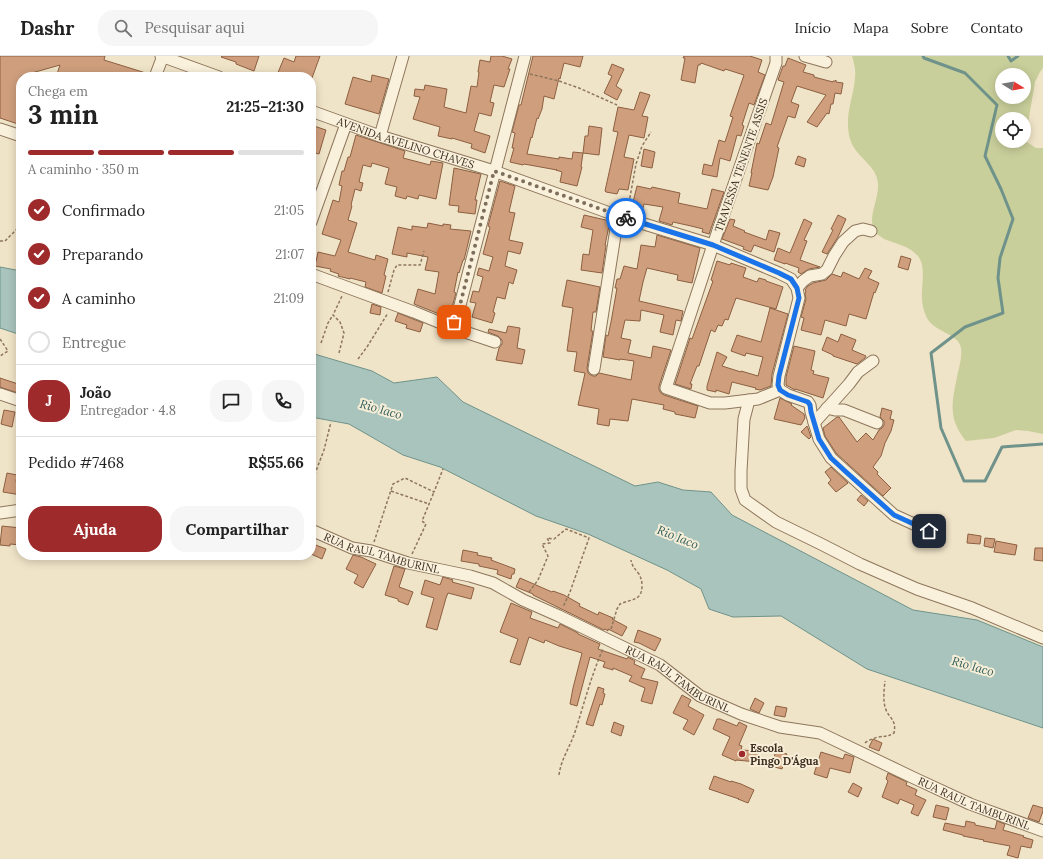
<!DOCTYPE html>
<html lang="pt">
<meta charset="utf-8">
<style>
:root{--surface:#fff;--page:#f6f6f6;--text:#222;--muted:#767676;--line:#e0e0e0;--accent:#9e2a2b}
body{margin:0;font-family:Lora,serif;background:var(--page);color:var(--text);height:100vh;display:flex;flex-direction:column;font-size:15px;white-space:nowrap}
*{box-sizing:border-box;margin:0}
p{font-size:13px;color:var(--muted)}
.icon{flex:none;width:22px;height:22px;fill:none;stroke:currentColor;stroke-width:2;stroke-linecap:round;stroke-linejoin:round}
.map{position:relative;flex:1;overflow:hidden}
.sheet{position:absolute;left:16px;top:16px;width:300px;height:488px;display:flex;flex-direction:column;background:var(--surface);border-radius:16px;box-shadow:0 2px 10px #0003}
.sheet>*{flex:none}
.needle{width:26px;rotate:101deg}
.fabs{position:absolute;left:995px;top:12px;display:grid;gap:8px}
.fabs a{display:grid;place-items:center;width:36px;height:36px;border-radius:50%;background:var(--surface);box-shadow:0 2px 10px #0003;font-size:20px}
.pin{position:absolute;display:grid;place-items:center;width:34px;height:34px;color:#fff;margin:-17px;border-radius:8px;box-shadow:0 2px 6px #0006}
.courier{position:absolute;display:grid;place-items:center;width:40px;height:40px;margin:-20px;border:3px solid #1a73e8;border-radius:50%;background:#fff;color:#222;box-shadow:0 1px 5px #0007}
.summary em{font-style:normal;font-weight:700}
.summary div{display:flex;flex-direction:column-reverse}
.summary{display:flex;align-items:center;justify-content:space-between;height:68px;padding:0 12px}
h1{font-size:26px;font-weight:700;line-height:30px}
.bar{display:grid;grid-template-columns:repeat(4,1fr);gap:6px 4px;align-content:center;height:48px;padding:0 12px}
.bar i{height:5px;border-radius:3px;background:var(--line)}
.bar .active{background:var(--accent)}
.bar p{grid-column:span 4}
.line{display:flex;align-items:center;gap:10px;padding:0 12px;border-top:1px solid var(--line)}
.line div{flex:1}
.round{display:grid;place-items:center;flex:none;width:42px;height:42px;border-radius:16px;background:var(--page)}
ol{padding:0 12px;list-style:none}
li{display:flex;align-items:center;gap:12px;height:44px}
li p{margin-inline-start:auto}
li .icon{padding:4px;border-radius:50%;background:var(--accent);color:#fff;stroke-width:4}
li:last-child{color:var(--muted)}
li i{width:22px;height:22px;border:2px solid var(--line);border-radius:50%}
.primary-button{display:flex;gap:8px;margin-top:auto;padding:8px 12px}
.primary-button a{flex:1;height:46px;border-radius:16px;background:var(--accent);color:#fff;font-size:16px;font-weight:700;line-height:46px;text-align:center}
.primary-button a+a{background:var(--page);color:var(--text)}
header{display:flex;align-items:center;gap:24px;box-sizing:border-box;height:56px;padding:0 20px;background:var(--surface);border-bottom:1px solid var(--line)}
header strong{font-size:19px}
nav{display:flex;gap:22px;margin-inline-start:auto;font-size:14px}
.search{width:280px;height:36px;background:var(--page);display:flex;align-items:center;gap:10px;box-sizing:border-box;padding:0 14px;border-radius:16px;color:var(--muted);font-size:15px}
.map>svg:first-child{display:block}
.green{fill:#c9cf9b;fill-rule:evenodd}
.water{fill:#a9c4bc;stroke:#6f938a}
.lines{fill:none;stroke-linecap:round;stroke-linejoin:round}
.stream{stroke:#6f938a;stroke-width:3}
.building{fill:#cf9f7d;stroke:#8d5f41}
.minor-casing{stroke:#8d765c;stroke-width:13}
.path{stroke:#8d765c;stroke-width:1.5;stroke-dasharray:3 2;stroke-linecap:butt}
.minor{stroke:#faf1dc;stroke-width:11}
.done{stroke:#7c6e5b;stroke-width:4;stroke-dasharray:0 7.2}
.route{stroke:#1a73e8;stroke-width:5}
.poi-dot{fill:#9e2a2b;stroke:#f7eed8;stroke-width:1.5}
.labels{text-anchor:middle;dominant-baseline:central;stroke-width:4;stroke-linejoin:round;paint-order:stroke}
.street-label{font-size:11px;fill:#3d2e20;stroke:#f7eed8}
.poi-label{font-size:11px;font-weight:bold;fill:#3d2e20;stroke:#f7eed8;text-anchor:start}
.water-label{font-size:12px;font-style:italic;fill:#2f5d5a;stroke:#f7eed8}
</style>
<header>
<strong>Dashr</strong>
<div class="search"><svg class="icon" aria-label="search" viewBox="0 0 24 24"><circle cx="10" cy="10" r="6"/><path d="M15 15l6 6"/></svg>Pesquisar aqui</div>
<nav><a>Início</a><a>Mapa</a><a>Sobre</a><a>Contato</a></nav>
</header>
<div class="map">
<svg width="1043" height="803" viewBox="0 0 1043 803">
<rect width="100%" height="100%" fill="#f0e4c8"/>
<path class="green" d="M852,0H1043V12L1040,16L1035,26L1027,73V86L1036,92H1043V378L1028,375L1016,374L994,382L966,385C946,361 953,343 958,316C960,308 962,300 961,292C959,277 932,276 926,260C924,255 922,249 922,243C921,230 927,209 917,199C909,190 894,187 884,183C881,181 877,178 874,176C873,172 872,168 872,164C872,154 879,138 878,128C877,111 861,104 853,90C850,85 848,76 848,70C847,53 854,38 855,21C856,14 854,7 852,0ZM1002,19H1024V41H1002ZM1002,63H1024V85H1002Z"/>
<path class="water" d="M0,211L21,215V279L0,272Z
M311,297L372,315L394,327L437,321L463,346L635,430L658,426L683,434L711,436L732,459L913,554L977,564L1043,591V672L867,613L781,560L733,561L709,553L701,533L667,514L588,478L536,460L440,411L403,399L349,368L311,361Z"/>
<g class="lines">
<path class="stream" d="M923,0L924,2L965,17L997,49L985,100L1001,133L1013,163L1000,202L998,222L1003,257L965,271L931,297L941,372L964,425H985L1002,391L1043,388
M1008,0L1011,5L1018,0"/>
</g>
<path class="building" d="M0,0H105L104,4L149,18L148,21H56L60,9L21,20V69L0,62Z
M222,0H259L254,15L236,8V6L221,1Z
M296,0H320L312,22L311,21L295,17L294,21H282L277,19L284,2L294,6Z
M491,0H502L512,3L508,13H510L504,31L494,29L490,46L494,47L491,60L479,57L474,75L490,80L485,97L471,92L472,88L452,82V83L438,80L440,71L413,63L420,41L414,40L415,33L424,34L425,29L447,33L444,51L466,57L471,30L477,31L479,16H478L480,4L490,6Z
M533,0H583L580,11L564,7L560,23L559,22L554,43L544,40L542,53L538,63L537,62L532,82L531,81L527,98L559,103V101L572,103L573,96L583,97L581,111H582L577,130L560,126L562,116L556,114H557L524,108L523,109L510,106L514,92H512L515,77L512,76L519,49H521Z
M684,0H750L762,4L758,16L765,19L754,49L749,47L742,69L744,70L741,80L737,79L730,105L720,102L717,121L702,118L704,108L712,110L719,84L725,86L733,61L730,60L744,19L725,13L724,15L701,7L700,9H698L695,27L681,24L685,2H683Z
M788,2L806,9L803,16L814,19V21L833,26V25H835L836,24V26L843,27L841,38L835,37L833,48H831L829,58L827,57L817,71L807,66L826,39L797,30L791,46L799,49L795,62L788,60L777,91L779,92L773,121L768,134L749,130L752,117H751L757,87L759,88L766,67L771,69L784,26L778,24L783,10H785Z
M612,8L624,13L616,30L622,34L617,44L604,37L612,20L608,18Z
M372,19L389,23L379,58L345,48L353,21L371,26Z
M640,36L650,39L642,60L648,61L644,82L629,79L624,101L634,103L628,134L619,133L617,138L606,136L605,135L618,76L613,75L618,51L634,54Z
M311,69L326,74L319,98L311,96Z
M589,70L602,72L599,99L583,97L585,80H588Z
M356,79L405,95L403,102L430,109L431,105L443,107L436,143L419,139L418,143L407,140L406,143L395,140L397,131L385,128L389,112L372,107L371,111L363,109L359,126L363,127L361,135L355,133L351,149L352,150L348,164L357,167L348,196L375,204L376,199L388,203L384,219L386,220L382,237L365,231L366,226L350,222V223L338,220L339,218L330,215L331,213L315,210L318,196L335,200L341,184L322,178L333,144L339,146L342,130L339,129L342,115H344L348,101H350Z
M644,93L655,96L652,112L641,110Z
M798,100L806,103L804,111L795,108Z
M454,112L481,118L475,144H477L475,158L458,156L459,150L449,149Z
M500,125L515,130L509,156L515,157L509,184L523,187L520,198L508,195L505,210L517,214L513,228L509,226L505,243L497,241L493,256L495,257L492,267L472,261L476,247L470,246L473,235L479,236L483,221L477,219L479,212L489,215L493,201L483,198L490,171L488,170Z
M637,130L651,133L652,131L680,137L678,147L707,153L712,133L724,136L709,178L702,176L703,173L691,170L673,166L672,169L659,165L663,151L644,148L642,156L631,154Z
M584,159L610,165L605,189H606L602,217L581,214L583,198L589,199L593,174L581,171Z
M838,159L846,163L838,181L827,198L822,196L833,174L831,173Z
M730,163L735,164L733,170L745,175L744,176L766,184L769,174L780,177L774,196L754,189L751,196L743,193L744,191L722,183Z
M804,163L812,167L804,184L807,185L800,204L820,211L809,213L801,218L798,216L799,212L785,207V208L774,204L778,192L790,197Z
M428,167L443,170V168L451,169L450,173L471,175L464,204H463L459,217L458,216L454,236L456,237L449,262L414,248L418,233L435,238L439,216L425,214L428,201L407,197V201L392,198L398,171L412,174V170L427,172Z
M657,179L700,192L692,227L677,224L678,219L647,212L643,226L639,245L683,255L681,265L676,264L673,279L660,276L664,259L641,254L640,265L625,264L621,282L631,284L628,297L651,302L653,290L671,294L659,330V334L661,337L664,339L698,350L695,362L675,358V356L663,353L664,349L632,343L628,365L610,363L609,370L597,368L599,353L578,349L585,317L574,315L577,296L567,295L573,252L562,250L567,224L600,231L596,256H593L591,275H593L587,312L588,316L589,318L593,320H596L599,317L631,324L634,305L620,303V304L603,301L606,279L608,280L611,266L617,232H615L617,223H620L624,210L637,213L641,189L655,191Z
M901,200L911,203L908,214L898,211Z
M717,205L730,209L731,207L746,212L743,221L757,226L759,222L766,224V225L783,231L776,253L736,242L728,264L725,263L722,270L718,269L715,276L711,274L699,310H697L690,328H692L691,333L675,328L690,282L692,283L713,225L711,224Z
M865,212L872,215L868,222L879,227L875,237L874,236L866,263L849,258L846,270L825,264L821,279L801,274L804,262L801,261L806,243L805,238L806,235L805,234L808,230L813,227L826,224L832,218L841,221L843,216L859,223Z
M372,248L381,251L380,259L370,257Z
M770,252L788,258L772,318L771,330L760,334L755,333L756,332L732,326L729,338L716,334V336L707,334V330L717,296L727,301L722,310L741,316V315L758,320L763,301L746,297L745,300L731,295L737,279L761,286Z
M398,257L423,267L420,276L406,272L407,269L395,265Z
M508,270L520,272L517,292L525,294L522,308L496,304L499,292L502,288V284L498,280L488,276L489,273L506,277Z
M841,278L856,284L852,294L866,300L865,302L857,308L833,300V299L822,294L827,281L838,286Z
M794,290L815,295L811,314L814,315L813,318L829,322L823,342L795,333V334L786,329V321Z
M0,322L21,329V338L0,331Z
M780,342L792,348L791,349L804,358L805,362L801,369L774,363Z
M882,352L892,355L890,363L894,364L891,375L885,387L881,400L873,411L878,416L877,418L891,432L883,440L836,397L825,380L823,372L837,361H839L857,386L866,377L873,384L879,374L882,372L884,369V365L880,361Z
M4,354L15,356L12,371L1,368Z
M807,370L808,372L811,381L809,383L801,376Z
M831,411L848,427L836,436L828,427L831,424L825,416Z
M7,417L17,419L16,426H21V439L3,436Z
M861,439L868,445L864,450L857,444Z
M2,470L21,472V489L10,488V490L0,489Z
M968,478L981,480L980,488L967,487Z
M985,482L995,483L993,492L984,490Z
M996,485L1017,489L1015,499L994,496Z
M313,488L326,493L322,503L311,498V494Z
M1035,492H1043V505L1034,504Z
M463,494L478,497L477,499L492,502L491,504L515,513L514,518H512L511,523L497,518L498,514L479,510V508L461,505Z
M353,499L361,501L376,508L363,532L354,527L358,519L346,513Z
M394,510L405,513L399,531L413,536L408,549L398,545V543L385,539Z
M443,521L453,524L452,526L474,532L471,543L448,537L446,542L437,574L426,571L434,542L421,538L425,524L440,529Z
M520,522L552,536L553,535L564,539L580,548L579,550L598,559L599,556L613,562L612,563L627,571L622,580L608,573V575L605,573L604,574L533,539V538L516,531Z
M511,547L532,556L530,562L558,572L560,568L578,577V578L600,588L598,593L627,603L628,601L635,605L634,608L645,613L641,622L658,626L652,648L641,645L645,632L629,625L632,620L613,612V614L603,611L605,606L590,601L577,650L570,648L573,632L582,597L559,590L545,584L544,587L529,581L520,609L510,606L518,583L500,576Z
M638,574L654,580L661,583L655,595L639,587L634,586Z
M598,631L604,633L603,637L605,638L602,649L600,648L593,670L586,668Z
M682,639L691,644L688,650L704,659L694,679L683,673L688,664L673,657Z
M755,642L764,647L759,657L750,653Z
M776,650L787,652L785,661L774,659Z
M717,663H720L737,670L739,666L747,670L739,689L742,690L741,694L758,695L757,706L736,704V705L722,699L730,681L713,673Z
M614,666L624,670L621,680L611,676Z
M873,683L882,687L879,695L869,691Z
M776,695L787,698L782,713L771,710Z
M821,696L843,703L845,698L854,701L850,717L830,712L827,722L814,718Z
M888,717L907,726L906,729L917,734L915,739L926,744L918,760L911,757L914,749L900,743L898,748L882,741L888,725L886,723Z
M714,720L731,726V725L741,728L754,734L748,747L738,743H739L709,733Z
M853,727L862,732L858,741L848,736Z
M936,749L949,752L946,764L933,761Z
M1033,749L1043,752V755L1039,766L1028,762Z
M966,765L975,767V769L995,773L997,765L1005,768L1003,774L1024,780L1023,781L1033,784L1031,792L1021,790L1018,802L1007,799L1010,790L983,785L984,784L963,780V779L943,774L945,767L965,771Z"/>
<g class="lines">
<defs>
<g id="minor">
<path d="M161,0L219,21"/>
<path d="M776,0V7L713,189L666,332L710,347H725L758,343L780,334"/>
<path d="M805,0L826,6"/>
<path d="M155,21L163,0"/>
<path id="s1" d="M311,55L380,80L494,115L618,160L713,189L779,217L791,223L797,232L799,242L779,320L778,329L780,334L788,339L808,346L810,349L811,356L819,383L831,402L894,459L929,475"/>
<path d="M0,73L21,80"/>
<path d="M380,80L403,0"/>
<path d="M311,166L346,68"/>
<path d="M311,218L414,256L453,272L495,286"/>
<path d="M797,232L803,225L810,220L822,218L827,214L834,200L843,186L855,175L863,173L871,175"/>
<path d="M453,272L459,253L525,0"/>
<path d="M594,313L618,160"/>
<path d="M0,338L21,345"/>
<path d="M749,344L744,363L741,415V433L745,444L776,466L821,488L860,508L917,533L972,552L1043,582"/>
<path d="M827,352L835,354H844L877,367"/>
<path d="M814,367L849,328L858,316L873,305"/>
<path d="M0,457L21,454"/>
<path id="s2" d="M311,474L352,492L371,495L408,507L470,520L493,527L523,544L559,560L660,609L700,640L741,658L780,671L820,677L914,722L970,748L1043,775"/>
</g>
</defs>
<use href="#minor" class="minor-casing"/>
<path class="path" d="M530,18L559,25L579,32L617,49
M628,152L636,108L642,90L651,76
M0,185H5L17,173L21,159
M388,236L394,214L397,209H420L424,195
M0,283L8,295L0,300
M321,287L328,267L333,259
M339,297L344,277L340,266L333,259L342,240
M358,303L367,291L388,257
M311,428L324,394L331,366
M391,435L429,448
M374,486L393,428L405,422L434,436L443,413
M412,498L426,468L422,465L434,436
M529,536L538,524L548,500L542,488L550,487L547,482L554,483L566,473L589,482L570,536L563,551
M611,573L617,553L620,548C631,543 642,545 642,530C642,525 641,522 639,518C635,513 632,510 631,504
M865,687L866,686C870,684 874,682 878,681C886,680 887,681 894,677C897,663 888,662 885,651C883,643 884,634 885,625
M559,719C561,703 570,691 575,676C584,648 591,620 603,593"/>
<use href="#minor" class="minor"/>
</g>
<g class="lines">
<path class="done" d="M454,266L459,253L494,115L626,162"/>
<path class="route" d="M626,162L713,189L779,217L791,223L797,232L799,242L779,320L778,329L780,334L788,339L808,346L810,349L811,356L819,383L831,402L845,415L894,459L929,475"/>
</g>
<circle class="poi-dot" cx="742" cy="698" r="4"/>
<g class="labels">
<g class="street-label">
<text stroke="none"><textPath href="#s1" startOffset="100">AVENIDA AVELINO CHAVES</textPath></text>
<text transform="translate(741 109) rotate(-71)">TRAVESSA TENENTE ASSIS</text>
<text stroke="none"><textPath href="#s2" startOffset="75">RUA RAUL TAMBURINL</textPath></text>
<text stroke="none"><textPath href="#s2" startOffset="399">RUA RAUL TAMBURINL</textPath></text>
<text stroke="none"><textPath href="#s2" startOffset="723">RUA RAUL TAMBURINL</textPath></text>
</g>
<g class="poi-label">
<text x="750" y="692">Escola<tspan x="750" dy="13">Pingo D'Água</tspan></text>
</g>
<g class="water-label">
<text transform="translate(381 353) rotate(16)">Rio Iaco</text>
<text transform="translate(678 481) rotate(22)">Rio Iaco</text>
<text transform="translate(973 610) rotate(16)">Rio Iaco</text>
</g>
</g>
</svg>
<div class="fabs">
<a><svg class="needle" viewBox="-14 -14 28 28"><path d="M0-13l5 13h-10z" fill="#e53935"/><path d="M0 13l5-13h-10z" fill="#767676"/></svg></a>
<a><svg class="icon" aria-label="locate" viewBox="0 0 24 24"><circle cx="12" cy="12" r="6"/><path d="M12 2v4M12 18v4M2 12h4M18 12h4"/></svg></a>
</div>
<div class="pin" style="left:454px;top:266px;background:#ea580c"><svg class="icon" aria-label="bag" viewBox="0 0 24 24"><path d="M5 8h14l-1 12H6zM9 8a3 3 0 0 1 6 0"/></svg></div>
<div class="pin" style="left:929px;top:475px;background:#1f2937"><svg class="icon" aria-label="home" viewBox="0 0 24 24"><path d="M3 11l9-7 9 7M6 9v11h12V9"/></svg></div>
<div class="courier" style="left:626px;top:162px"><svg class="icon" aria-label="bike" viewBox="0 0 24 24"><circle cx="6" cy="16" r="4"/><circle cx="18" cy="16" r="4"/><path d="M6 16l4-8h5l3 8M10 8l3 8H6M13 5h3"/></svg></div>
<section class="sheet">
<div class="summary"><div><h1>3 min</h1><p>Chega em</p></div><em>21:25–21:30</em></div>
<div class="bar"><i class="active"></i><i class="active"></i><i class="active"></i><i></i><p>A caminho · 350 m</p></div>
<ol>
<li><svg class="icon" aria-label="check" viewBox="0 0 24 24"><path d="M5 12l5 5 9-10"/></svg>Confirmado<p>21:05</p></li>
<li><svg class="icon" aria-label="check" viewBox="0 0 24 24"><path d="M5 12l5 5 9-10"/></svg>Preparando<p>21:07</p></li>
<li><svg class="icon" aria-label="check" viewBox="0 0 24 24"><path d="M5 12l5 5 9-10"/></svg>A caminho<p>21:09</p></li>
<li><i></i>Entregue</li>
</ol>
<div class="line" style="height:72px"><b class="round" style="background:var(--accent);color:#fff">J</b><div><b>João</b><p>Entregador · 4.8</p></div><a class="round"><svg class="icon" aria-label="chat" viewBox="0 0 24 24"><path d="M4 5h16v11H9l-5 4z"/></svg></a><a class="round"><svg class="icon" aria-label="phone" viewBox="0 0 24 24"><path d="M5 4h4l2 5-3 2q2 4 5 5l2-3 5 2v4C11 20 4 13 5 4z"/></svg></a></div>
<div class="line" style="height:52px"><div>Pedido #7468</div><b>R$55.66</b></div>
<div class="primary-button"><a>Ajuda</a><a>Compartilhar</a></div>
</section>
</div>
